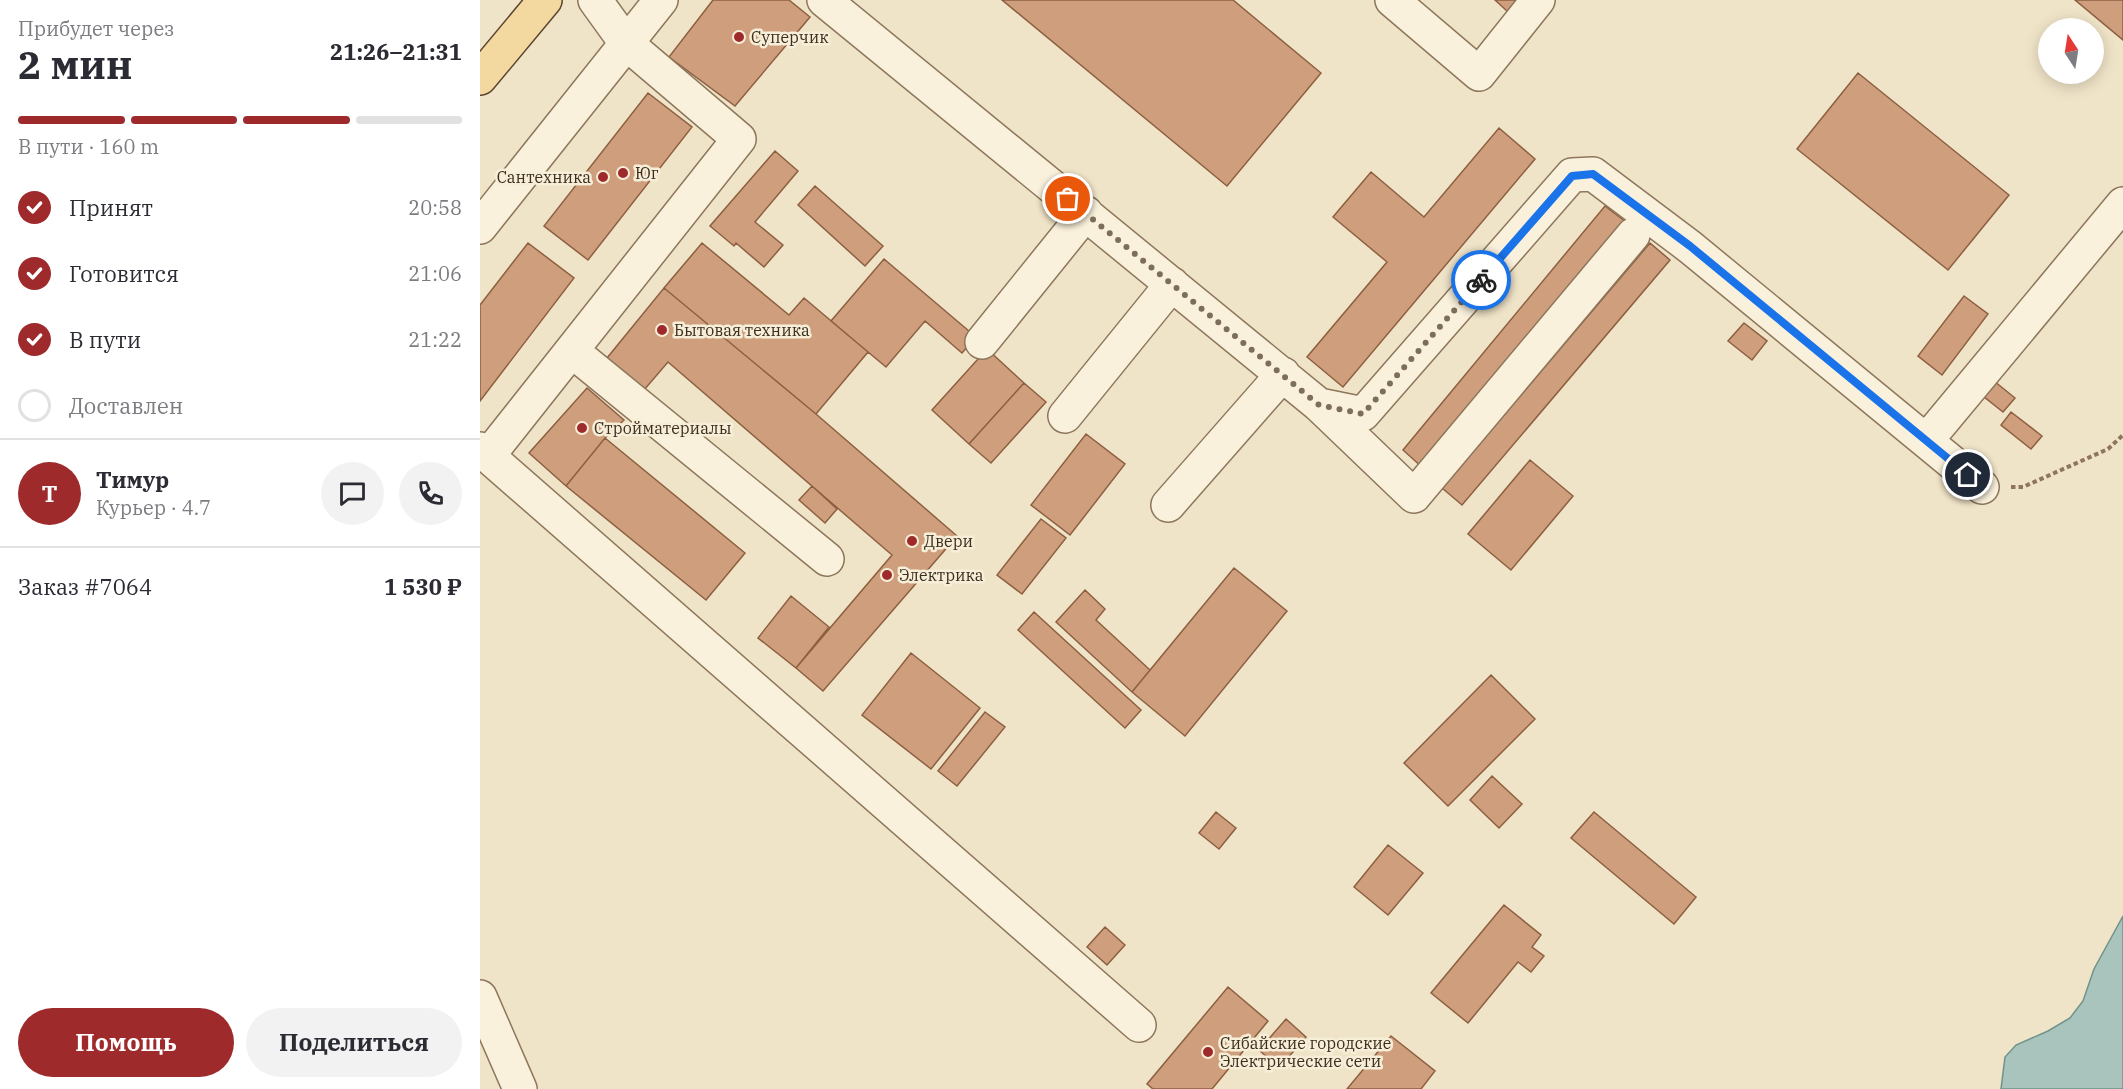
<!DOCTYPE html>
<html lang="ru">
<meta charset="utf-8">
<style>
:root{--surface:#fff;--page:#f2f2f3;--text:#2b2b33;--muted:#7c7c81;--line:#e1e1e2;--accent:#9e2a2b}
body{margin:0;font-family:"IBM Plex Serif",serif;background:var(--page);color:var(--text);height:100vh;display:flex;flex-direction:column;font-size:22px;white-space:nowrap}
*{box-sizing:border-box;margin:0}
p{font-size:20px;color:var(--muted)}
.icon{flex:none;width:33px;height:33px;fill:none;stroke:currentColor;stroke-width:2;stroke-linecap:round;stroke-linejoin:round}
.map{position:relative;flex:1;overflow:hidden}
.drawer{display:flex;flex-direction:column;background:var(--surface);width:480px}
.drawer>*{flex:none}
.needle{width:39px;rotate:348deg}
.fabs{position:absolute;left:1558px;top:18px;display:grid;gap:12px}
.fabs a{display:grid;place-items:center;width:66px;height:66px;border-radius:50%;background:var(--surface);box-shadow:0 3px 15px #0003;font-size:30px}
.pin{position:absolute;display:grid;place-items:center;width:51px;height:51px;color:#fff;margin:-26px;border:3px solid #fff;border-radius:50%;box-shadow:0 2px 6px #0007}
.courier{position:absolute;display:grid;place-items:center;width:60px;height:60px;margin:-30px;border:4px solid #1a73e8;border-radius:50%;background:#fff;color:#222;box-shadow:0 2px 8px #0007}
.overview em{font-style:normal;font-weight:800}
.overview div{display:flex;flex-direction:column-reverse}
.overview{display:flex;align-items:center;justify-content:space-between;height:102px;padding:0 18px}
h1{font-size:39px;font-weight:800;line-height:45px}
.bar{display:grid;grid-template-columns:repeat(4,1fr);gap:9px 6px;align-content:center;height:72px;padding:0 18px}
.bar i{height:8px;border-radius:4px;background:var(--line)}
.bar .active{background:var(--accent)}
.bar p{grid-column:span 4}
.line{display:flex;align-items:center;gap:15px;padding:0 18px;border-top:2px solid var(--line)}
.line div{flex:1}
.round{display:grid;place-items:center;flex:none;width:63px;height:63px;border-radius:32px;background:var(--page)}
ol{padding:0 18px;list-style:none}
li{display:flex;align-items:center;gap:18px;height:66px}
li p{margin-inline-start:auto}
li .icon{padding:6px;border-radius:50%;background:var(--accent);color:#fff;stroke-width:4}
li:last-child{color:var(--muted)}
li i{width:33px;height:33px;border:3px solid var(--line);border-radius:50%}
.cta{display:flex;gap:12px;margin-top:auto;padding:12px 18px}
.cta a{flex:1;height:69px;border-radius:36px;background:var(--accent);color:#fff;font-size:24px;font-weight:800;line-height:69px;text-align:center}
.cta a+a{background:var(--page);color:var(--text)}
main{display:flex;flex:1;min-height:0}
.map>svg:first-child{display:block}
.water{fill:#a9c4bc;stroke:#6f938a;stroke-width:1.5}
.building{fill:#cf9f7d;stroke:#8d5f41;stroke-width:1.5}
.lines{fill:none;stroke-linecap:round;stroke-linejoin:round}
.minor-casing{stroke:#8d765c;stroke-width:36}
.major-casing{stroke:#5b4430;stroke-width:36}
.path{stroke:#8d765c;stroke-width:4;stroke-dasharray:4.5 3;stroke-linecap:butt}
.minor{stroke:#faf1dc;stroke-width:33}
.major{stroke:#f3d9a0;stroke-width:33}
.done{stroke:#7c6e5b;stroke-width:6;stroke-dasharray:0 10.8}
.route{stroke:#1a73e8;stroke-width:8}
.poi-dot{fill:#9e2a2b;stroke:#f7eed8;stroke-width:2}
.labels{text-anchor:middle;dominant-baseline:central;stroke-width:5;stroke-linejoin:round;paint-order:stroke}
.poi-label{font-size:16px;fill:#3d2e20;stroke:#f7eed8;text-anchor:start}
</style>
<main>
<section class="drawer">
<div class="overview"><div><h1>2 мин</h1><p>Прибудет через</p></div><em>21:26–21:31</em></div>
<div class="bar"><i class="active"></i><i class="active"></i><i class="active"></i><i></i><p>В пути · 160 m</p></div>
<ol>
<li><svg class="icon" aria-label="check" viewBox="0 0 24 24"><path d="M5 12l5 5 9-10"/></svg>Принят<p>20:58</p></li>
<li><svg class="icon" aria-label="check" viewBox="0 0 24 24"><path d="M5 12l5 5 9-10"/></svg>Готовится<p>21:06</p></li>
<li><svg class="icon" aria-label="check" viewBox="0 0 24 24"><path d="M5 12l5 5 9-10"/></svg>В пути<p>21:22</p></li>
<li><i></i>Доставлен</li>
</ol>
<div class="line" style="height:108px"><b class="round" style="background:var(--accent);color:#fff">Т</b><div><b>Тимур</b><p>Курьер · 4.7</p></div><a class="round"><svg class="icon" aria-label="chat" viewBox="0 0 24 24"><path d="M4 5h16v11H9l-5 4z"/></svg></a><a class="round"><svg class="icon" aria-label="phone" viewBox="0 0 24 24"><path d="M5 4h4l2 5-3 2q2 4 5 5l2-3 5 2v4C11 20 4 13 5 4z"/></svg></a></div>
<div class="line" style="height:78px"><div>Заказ #7064</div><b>1 530 ₽</b></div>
<div class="cta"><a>Помощь</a><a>Поделиться</a></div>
</section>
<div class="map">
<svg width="1643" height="1089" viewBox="0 0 1643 1089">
<rect width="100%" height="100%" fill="#f0e4c8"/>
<path class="water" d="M1643,916V1089H1521L1525,1057L1536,1045L1568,1031L1590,1018L1603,1001L1614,969Z"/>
<path class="building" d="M233,0H309L330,17L255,106L189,57Z
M522,0H753L841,73L747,186Z
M1015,0H1037L1028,12Z
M1595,0H1643V40Z
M1378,73L1529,195L1468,270L1317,149Z
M168,93L212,127L108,260L64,226Z
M1019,128L1055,159L863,387L827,357L907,262L853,217L891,172L944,217Z
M295,151L318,171L275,222L303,245L284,267L256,243L254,246L230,226Z
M335,186L403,246L385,266L318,205Z
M1125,206L1146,222L943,468L923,450Z
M48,243L94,278L0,401V305Z
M222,243L309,315L324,298L388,352L336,414L184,288Z
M1170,243L1190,260L982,505L962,488Z
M404,259L496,337L482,353L445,321L406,367L351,321Z
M184,288L336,414L477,536L343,691L316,668L412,555L188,362L164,390L127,358Z
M1484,296L1508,314L1462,375L1438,356Z
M1264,323L1287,341L1272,360L1248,341Z
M507,349L544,383L489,444L452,410Z
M1514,381L1535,398L1523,412L1503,396Z
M544,383L566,402L511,463L489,444Z
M107,388L144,420L125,438L86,486L49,453Z
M1531,412L1562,436L1551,449L1521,425Z
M606,434L645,464L590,535L551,505Z
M125,438L265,553L226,600L86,486Z
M1050,460L1093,496L1031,570L988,534Z
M332,486L357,509L345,523L319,500Z
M561,519L586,538L542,594L517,575Z
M754,568L807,611L705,736L652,692Z
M605,590L625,609L616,620L670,670L652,692L576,622Z
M311,596L349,627L316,668L278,638Z
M554,612L661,710L645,728L538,630Z
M431,653L500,708L451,769L382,715Z
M1011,675L1055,719L968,806L924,763Z
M505,712L525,727L477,786L458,771Z
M1012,776L1042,804L1019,828L990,800Z
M736,812L756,828L739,849L719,833Z
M1114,812L1216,897L1194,924L1091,838Z
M908,845L943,873L908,915L874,887Z
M1024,905L1061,935L1052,947L1064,956L1051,972L1038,962L988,1023L951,993Z
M625,927L645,945L627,965L607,947Z
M748,987L788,1021L732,1089H673L667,1084Z
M806,1019L826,1037L799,1068L779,1050Z
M911,1036L955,1071L941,1089H867Z"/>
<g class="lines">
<defs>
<path id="minor" d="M344,0L839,405L883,414L1092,175L1113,174L1210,247L1502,487
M912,0L999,74L1058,0
M0,227L181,0
M502,342L606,213
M92,351L347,559
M839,405L934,496L1153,235
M585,416L692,284
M1446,441L1643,204
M0,449L659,1025
M8,456L259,139L146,43L115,0
M688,505L803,374
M0,997L40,1089"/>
<path id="major" d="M0,78L65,0"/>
</defs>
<use href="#minor" class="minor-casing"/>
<use href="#major" class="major-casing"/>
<path class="path" d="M1531,487H1543L1628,449L1643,435"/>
<use href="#minor" class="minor"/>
<use href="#major" class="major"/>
</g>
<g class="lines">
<path class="done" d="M588,199L839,405L883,414L1001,280"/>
<path class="route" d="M1001,280L1092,176L1113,174L1210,246L1488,475"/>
</g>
<g class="poi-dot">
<circle cx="259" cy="37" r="6"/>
<circle cx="143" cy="173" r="6"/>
<circle cx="123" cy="177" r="6"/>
<circle cx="182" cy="330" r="6"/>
<circle cx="102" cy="428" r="6"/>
<circle cx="432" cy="541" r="6"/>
<circle cx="407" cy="575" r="6"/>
<circle cx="728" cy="1052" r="6"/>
</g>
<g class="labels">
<g class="poi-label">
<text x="271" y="37">Суперчик</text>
<text x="155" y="173">Юг</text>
<text x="111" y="177" text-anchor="end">Сантехника</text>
<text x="194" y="330">Бытовая техника</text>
<text x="114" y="428">Стройматериалы</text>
<text x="444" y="541">Двери</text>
<text x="419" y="575">Электрика</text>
<text x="740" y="1043">Сибайские городские<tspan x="740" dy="18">Электрические сети</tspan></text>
</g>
</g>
</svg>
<div class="fabs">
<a><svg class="needle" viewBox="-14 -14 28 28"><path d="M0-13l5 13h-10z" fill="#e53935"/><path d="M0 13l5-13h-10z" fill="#7c7c81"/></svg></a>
</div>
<div class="pin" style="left:588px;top:199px;background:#ea580c"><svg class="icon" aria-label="bag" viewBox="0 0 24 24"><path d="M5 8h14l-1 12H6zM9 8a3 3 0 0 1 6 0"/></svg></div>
<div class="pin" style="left:1488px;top:475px;background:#1f2937"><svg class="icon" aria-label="home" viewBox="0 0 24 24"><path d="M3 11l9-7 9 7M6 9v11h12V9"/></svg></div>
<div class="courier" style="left:1001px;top:280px"><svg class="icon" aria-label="bike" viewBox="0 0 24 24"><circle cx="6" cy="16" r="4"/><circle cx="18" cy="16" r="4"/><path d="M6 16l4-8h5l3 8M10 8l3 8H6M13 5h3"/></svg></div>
</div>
</main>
